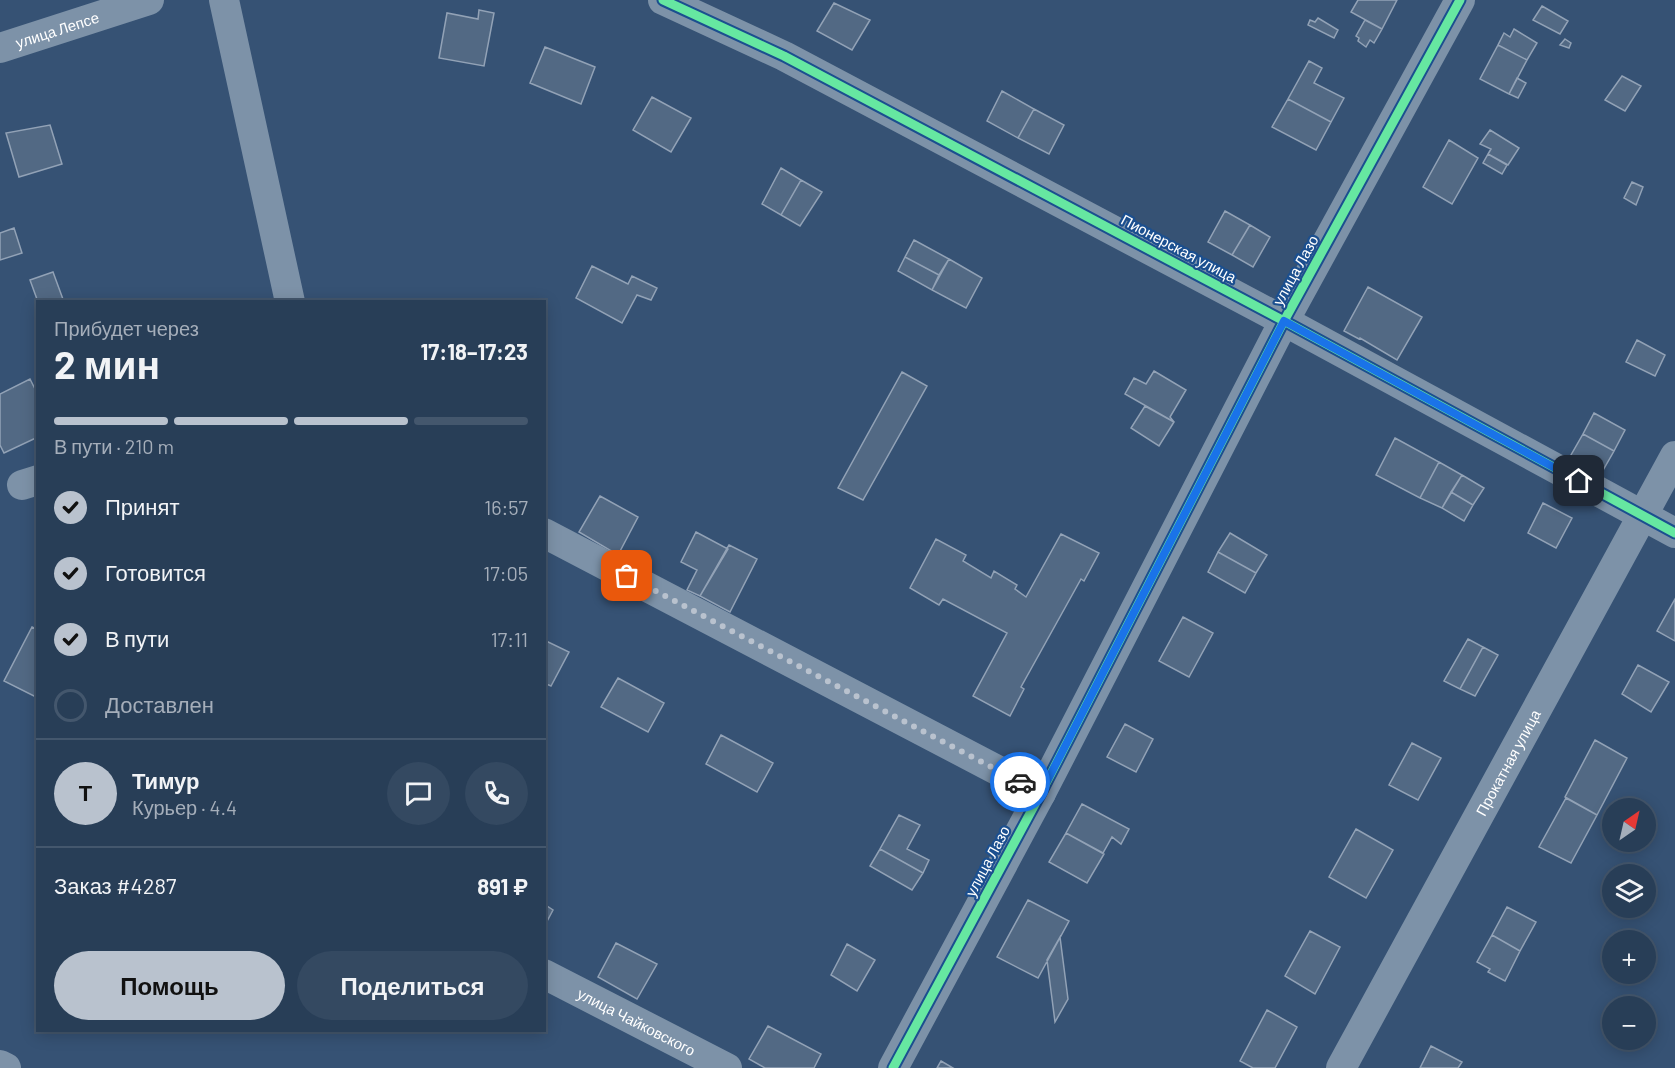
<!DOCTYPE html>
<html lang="ru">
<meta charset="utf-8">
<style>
:root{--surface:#283e57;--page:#344961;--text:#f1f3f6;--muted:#a5aeba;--line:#44576d;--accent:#b9c2ce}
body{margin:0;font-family:Barlow,sans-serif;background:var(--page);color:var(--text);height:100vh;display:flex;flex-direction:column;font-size:22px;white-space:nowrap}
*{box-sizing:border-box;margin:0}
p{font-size:20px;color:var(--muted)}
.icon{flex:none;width:33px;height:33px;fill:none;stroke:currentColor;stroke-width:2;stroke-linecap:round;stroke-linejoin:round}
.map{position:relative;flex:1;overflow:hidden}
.panel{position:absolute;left:36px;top:300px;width:510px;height:732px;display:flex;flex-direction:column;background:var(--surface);border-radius:0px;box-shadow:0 3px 15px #0003,0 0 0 2px var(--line)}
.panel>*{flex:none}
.needle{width:39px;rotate:34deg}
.fabs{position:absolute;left:1602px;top:798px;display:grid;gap:12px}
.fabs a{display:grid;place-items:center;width:54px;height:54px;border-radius:50%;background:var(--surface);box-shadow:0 3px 15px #0003,0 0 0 2px var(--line);font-size:30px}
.pin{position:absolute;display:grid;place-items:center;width:51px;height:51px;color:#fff;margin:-26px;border-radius:12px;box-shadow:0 3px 9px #0006}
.courier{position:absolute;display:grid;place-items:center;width:60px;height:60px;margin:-30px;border:4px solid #1a73e8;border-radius:50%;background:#fff;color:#222;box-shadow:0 2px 8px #0007}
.summary em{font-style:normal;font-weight:700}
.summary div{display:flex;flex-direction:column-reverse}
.summary{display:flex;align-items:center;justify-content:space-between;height:102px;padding:0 18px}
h1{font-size:39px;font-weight:700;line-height:45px}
.bar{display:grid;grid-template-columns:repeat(4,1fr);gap:9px 6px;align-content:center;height:72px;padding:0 18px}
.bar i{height:8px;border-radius:4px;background:var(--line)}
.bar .selected{background:var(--accent)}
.bar p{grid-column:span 4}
.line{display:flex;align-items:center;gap:15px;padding:0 18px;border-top:2px solid var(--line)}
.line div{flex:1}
.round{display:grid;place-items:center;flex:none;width:63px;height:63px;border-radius:32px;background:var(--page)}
ol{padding:0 18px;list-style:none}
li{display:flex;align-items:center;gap:18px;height:66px}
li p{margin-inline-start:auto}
li .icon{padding:6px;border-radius:50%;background:var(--accent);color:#111;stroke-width:4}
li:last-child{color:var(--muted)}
li i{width:33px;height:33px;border:3px solid var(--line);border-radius:50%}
.action{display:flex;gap:12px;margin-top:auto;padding:12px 18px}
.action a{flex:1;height:69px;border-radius:36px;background:var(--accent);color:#111;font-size:24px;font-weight:700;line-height:69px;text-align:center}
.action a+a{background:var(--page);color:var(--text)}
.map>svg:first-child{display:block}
.building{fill:#526984;stroke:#92a2b6;stroke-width:1.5}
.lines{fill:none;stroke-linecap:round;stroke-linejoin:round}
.street{stroke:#7d92a8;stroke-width:30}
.cycleway-casing{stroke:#1b4f8f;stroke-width:13}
.cycleway{stroke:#66e7a1;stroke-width:9}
.done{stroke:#b9c2ce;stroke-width:6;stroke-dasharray:0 10.8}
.route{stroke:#1a73e8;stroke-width:8}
.labels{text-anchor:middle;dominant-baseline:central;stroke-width:4.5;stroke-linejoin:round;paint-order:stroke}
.street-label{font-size:15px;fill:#fff;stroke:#1b4f8f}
</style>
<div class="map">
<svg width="1675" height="1068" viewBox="0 0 1675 1068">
<rect width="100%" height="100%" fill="#365274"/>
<path class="building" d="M1358,0H1397L1382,29L1351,12Z
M834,3L870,20L852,50L817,31Z
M1542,6L1568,21L1560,34L1533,20Z
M479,10L494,13L484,66L439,58L447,13L478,19Z
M1318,18L1338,30L1334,38L1308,25L1310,20L1315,22Z
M1365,20L1382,29L1374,43L1370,40L1366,47L1358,41L1359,38L1356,36Z
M1514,29L1537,43L1527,60L1498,45L1504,33L1510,37Z
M1565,39L1571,43L1569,48L1560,45Z
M1498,45L1527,60L1509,94L1480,79Z
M545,47L595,67L581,104L530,83Z
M1309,61L1322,68L1314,83L1344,98L1331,122L1288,99Z
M1622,76L1641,86L1625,111L1605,100Z
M1517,78L1526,83L1518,98L1509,94Z
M1002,91L1034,109L1018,138L987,121Z
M652,97L691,118L671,152L633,130Z
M1288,99L1331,122L1316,150L1272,127Z
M1034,109L1064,125L1049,154L1018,138Z
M50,125L62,164L19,177L6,133Z
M1490,130L1519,148L1508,165L1488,154L1491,149L1480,144Z
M1449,140L1478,158L1452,204L1423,187Z
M1488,154L1507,165L1502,174L1483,163Z
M781,168L801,180L781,215L762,204Z
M801,180L822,192L800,226L781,215Z
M1632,182L1643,187L1636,205L1624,198Z
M1225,211L1250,225L1232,255L1208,242Z
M1250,225L1270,237L1253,267L1232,255Z
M14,228L22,253L0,260V233Z
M914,240L949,259L939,275L905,257Z
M905,257L939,275L932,290L898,271Z
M949,259L982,278L966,308L932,290Z
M592,266L628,284L632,276L657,288L651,300L637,295L622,323L576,298Z
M53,272L64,302H38L30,280Z
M1368,287L1422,317L1397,360L1360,338L1359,339L1344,331Z
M1637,340L1665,355L1655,376L1626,362Z
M1154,371L1186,390L1170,417L1174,422L1125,394L1134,378L1146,384Z
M902,372L927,386L863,500L838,488Z
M30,379L38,395V437L4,453L0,445V394Z
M1145,406L1174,422L1159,446L1131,428Z
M1594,413L1625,430L1614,451L1583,434Z
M1583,434L1614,451L1602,472L1571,455Z
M1395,438L1439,462L1420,498L1376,475Z
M1439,462L1462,475L1442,508L1420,498Z
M1462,475L1484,488L1473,505L1451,492Z
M1451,492L1473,505L1464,521L1442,508Z
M600,496L638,517L618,555L579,532Z
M1543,503L1572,518L1556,548L1528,533Z
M696,532L728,549L700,596L687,590L697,570L681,562Z
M1230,533L1267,555L1256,573L1218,552Z
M1061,534L1099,553L1084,581L1081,579L1021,687L1024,689L1010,716L973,696L1007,633L943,599L939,605L910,588L936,539L966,555L963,561L991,578L994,571L1017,585L1015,589L1026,597Z
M729,545L757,559L730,612L700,596Z
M1218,552L1256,573L1245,593L1208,572Z
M1675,599V641L1657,631Z
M1183,617L1213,633L1189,677L1159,661Z
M32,627L38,630V698L4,681Z
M1468,639L1483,647L1460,689L1444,681Z
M544,640L569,652L551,686L544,683Z
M1483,647L1498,655L1475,696L1460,689Z
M1638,665L1669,682L1651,712L1622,694Z
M618,678L664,703L648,732L601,707Z
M1125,724L1153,739L1136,772L1107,757Z
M721,735L773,763L757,792L706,764Z
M1595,740L1627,758L1597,815L1565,797Z
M1412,743L1441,758L1418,800L1389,785Z
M1566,798L1597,815L1571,863L1539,847Z
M1082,804L1129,829L1121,844L1112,837L1103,853L1066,833Z
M899,815L920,825L907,849L929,860L923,873L880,849Z
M1356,829L1393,850L1366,898L1329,877Z
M1066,833L1104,854L1087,883L1049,862Z
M880,849L923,873L912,890L870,866Z
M1028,900L1069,921L1038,978L997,957Z
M544,904L553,910L544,927Z
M1507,907L1536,922L1520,951L1492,935Z
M1310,931L1340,947L1315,994L1285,976Z
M1492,935L1520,951L1505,981L1488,972L1490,969L1477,962Z
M1060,937L1068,999L1055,1022L1047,960Z
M616,943L657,964L637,999L598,977Z
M847,944L875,960L857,991L831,975Z
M1267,1010L1297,1027L1275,1068H1253L1240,1061Z
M768,1026L821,1054L814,1068H765L749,1059Z
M1431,1046L1462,1062L1458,1068H1420Z
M941,1061L953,1068H937Z"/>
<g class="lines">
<g class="street">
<path d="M224,0L290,302"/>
<path d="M663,0L784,56L1284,321L1675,533"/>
<path id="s1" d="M0,48L149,0"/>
<path d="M22,485L38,480"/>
<path d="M544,533L1041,793"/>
<path id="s2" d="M544,974L727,1068"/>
<path d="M0,1065L6,1068"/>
<path d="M893,1068L1041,793L1284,321L1460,0"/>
<path id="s3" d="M1341,1068L1675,456"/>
</g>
<defs>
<path id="cycleway" d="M663,0L784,56L1284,321L1675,533
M893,1068L1041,793L1284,321L1460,0"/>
</defs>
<use href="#cycleway" class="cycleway-casing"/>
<use href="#cycleway" class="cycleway"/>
</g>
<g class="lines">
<path class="done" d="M627,576L1020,782"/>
<path class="route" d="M1020,782L1041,793L1284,321L1579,481"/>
</g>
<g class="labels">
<g class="street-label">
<text stroke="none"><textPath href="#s1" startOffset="60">улица Лепсе</textPath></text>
<text transform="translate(1179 248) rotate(28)">Пионерская улица</text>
<text transform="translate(1295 270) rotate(-61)">улица Лазо</text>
<text stroke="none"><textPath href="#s3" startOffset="348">Прокатная улица</textPath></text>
<text transform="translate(987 861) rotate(-62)">улица Лазо</text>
<text stroke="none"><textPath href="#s2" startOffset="104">улица Чайковского</textPath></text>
</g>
</g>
</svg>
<div class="fabs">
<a><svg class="needle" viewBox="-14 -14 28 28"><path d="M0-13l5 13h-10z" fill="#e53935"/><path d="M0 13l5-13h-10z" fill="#a5aeba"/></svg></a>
<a><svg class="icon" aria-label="layers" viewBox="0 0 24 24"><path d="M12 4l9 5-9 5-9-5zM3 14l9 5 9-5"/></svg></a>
<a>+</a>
<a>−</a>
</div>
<div class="pin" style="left:627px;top:576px;background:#ea580c"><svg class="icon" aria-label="bag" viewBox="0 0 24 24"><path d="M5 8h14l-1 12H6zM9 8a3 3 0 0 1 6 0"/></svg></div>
<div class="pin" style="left:1579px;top:481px;background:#1f2937"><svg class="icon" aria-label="home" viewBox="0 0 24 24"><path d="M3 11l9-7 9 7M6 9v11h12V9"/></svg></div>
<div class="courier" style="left:1020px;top:782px"><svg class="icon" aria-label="car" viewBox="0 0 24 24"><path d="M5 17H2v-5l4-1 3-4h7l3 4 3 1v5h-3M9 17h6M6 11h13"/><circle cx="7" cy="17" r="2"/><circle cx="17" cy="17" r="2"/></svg></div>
<section class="panel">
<div class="summary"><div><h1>2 мин</h1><p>Прибудет через</p></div><em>17:18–17:23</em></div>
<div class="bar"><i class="selected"></i><i class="selected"></i><i class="selected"></i><i></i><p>В пути · 210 m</p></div>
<ol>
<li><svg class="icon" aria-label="check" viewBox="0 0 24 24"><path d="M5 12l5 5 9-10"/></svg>Принят<p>16:57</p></li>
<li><svg class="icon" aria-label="check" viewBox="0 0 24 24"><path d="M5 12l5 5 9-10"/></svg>Готовится<p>17:05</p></li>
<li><svg class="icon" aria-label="check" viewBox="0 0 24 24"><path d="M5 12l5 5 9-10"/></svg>В пути<p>17:11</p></li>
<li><i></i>Доставлен</li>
</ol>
<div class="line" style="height:108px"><b class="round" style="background:var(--accent);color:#111">Т</b><div><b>Тимур</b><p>Курьер · 4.4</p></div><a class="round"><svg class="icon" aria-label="chat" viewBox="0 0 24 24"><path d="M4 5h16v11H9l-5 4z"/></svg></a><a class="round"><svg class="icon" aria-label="phone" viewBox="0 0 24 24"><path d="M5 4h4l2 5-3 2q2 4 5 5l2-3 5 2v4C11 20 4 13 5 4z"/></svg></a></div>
<div class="line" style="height:78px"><div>Заказ #4287</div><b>891 ₽</b></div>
<div class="action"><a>Помощь</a><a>Поделиться</a></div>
</section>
</div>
